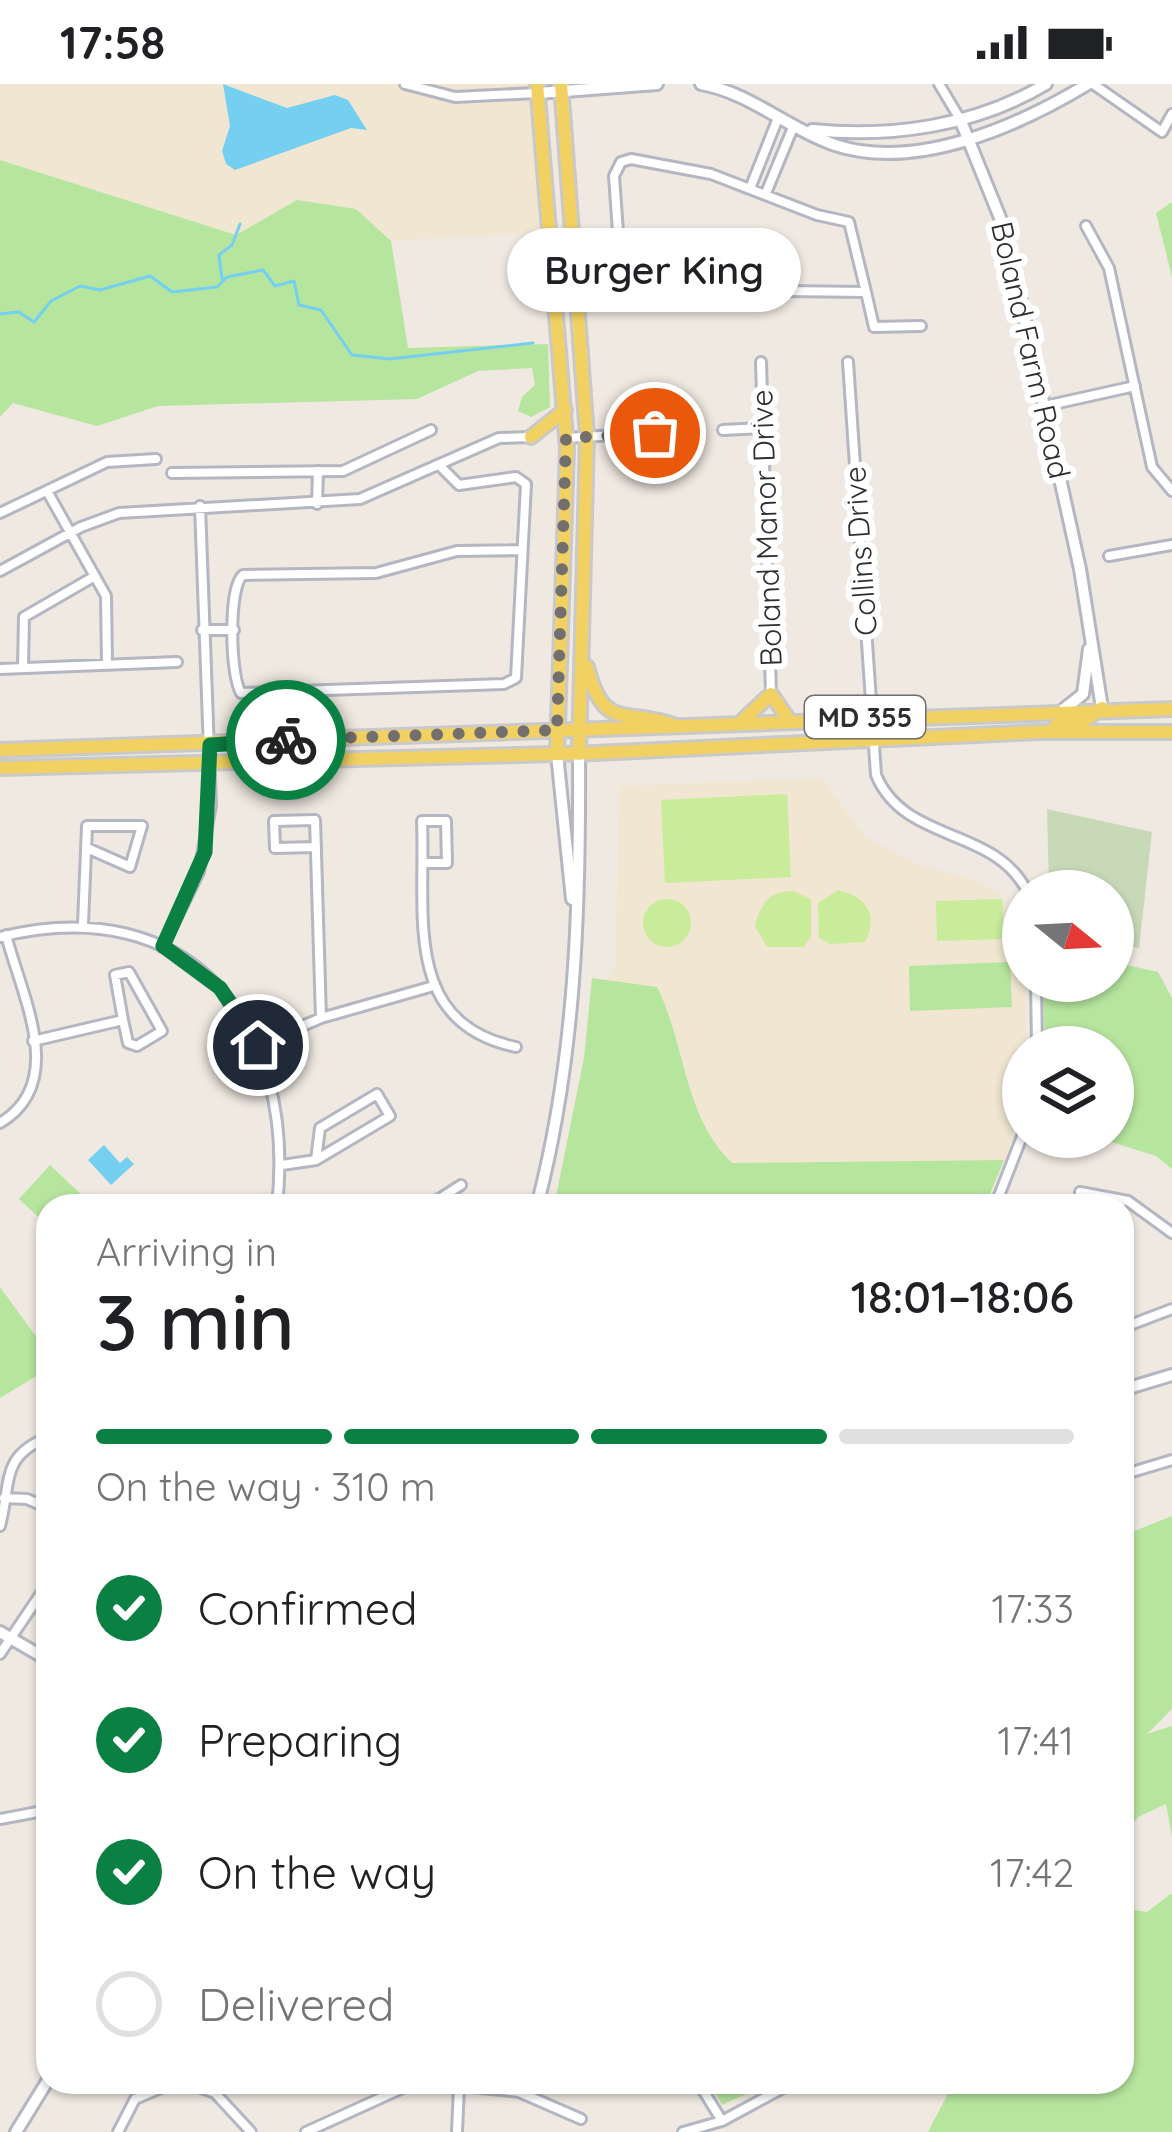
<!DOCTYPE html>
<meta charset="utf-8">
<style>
:root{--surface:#fff;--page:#f6f6f6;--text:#202124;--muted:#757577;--line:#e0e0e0;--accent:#0b8043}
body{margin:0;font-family:Quicksand,sans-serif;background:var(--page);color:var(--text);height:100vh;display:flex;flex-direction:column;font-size:45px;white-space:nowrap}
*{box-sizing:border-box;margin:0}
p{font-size:39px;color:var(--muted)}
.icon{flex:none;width:66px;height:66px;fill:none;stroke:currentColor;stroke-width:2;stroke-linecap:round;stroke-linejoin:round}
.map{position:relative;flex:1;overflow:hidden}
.details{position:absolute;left:36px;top:1110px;width:1098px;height:900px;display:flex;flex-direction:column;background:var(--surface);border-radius:36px;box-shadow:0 3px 9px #0004}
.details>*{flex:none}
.needle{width:78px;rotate:108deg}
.tools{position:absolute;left:1002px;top:786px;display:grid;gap:24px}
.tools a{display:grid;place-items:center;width:132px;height:132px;border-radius:50%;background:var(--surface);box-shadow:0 3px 9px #0004;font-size:60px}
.pin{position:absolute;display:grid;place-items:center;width:102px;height:102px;color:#fff;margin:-51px;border:6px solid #fff;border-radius:50%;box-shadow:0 3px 12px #0007}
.courier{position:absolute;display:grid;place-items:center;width:120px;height:120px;margin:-60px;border:9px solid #0b8043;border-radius:50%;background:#fff;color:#222;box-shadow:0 3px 15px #0007}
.bubble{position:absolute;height:84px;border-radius:42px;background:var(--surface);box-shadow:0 3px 9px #0004;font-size:39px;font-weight:600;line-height:84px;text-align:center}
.overview em{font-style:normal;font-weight:600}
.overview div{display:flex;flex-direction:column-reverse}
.overview{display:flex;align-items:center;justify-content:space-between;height:204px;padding:0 60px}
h1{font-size:78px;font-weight:600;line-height:90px}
.bar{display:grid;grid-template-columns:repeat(4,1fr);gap:18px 12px;align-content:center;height:144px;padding:0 60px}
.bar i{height:15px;border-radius:9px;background:var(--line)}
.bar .current{background:var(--accent)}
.bar p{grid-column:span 4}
ol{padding:0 60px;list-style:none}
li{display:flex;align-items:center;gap:36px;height:132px}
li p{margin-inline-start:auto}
li .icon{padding:12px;border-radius:50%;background:var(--accent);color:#fff;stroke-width:4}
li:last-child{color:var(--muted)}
li i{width:66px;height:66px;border:6px solid var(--line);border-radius:50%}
.status{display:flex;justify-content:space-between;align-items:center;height:84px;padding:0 60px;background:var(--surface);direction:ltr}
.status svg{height:33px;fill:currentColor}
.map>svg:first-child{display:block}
.education{fill:#f0e6d1}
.green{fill:#b6e59e}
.cemetery{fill:#c8d9b8}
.pitch{fill:#c9ec9a}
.water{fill:#75cff0}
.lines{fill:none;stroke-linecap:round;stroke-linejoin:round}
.stream{stroke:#75cff0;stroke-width:3}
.minor-casing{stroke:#b4b7c1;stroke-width:14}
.tertiary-casing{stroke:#b4b7c1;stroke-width:16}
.primary-casing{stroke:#c9c9c9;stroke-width:18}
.minor{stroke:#fff;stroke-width:8}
.tertiary{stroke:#fff;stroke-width:10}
.primary{stroke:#f2d163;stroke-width:12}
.done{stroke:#726f6d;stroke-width:12;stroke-dasharray:0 21.6}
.route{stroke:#0b8043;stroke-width:15}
.labels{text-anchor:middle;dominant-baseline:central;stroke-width:12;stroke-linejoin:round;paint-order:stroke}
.shield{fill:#fff;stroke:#6d6d6d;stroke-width:3}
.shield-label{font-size:27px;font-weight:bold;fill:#2e2e2e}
.street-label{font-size:30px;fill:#2e2e2e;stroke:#fff}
</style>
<div class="status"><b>17:58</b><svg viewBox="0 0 49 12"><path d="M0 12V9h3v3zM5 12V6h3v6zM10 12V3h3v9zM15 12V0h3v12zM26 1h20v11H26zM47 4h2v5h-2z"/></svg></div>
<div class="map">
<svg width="1172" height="2048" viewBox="0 0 1172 2048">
<rect width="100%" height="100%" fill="#efe9e1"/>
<path class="education" d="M0,0H537L542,148L391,157L356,125L297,116L236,151L0,76Z
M821,694L865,752L913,779L979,798L1000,811L1011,831L1023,874L1026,949L1021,1019L1006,1076L732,1079L715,1063L701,1035L675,963L668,924L608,895L615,885L620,702Z"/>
<path class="green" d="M0,76L236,151L297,116L356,125L391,157L408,264L548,260L550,323L531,333L518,327L522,313L535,301L532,284L478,287L417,315L158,322L97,342L13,319L0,333Z
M1172,118V193L1156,129Z
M1010,878L1012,923L910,927L909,882Z
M1113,878L1158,888L1172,914V1085L1156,1072L1095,1053H1113V963H1045L1043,897H1113Z
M592,894L657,903C686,960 683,1032 732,1079L1004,1076L985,1122H554L584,974Z
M50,1081L86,1115L80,1122H48V1142L19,1115Z
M0,1203L48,1269V1285L0,1314Z
M1172,1432V1625L1147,1650L1172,1642V1753L1166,1720L1138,1733L1122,1753V1452Z
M1122,1806L1133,1826L1147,1828L1172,1809V2048H928L954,1998H1122Z
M710,1998H773L722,2021Z"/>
<path class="cemetery" d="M1047,725L1152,748L1139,864L1113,859V807H1049Z"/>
<path class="pitch" d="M787,710L791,793L665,799L661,716Z
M838,806C866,813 879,830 865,858L830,860L819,854L818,819Z
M793,807L811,815V852L804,863H767L755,842C760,820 769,807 793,807Z
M1002,815L1004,855L937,857L936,817Z
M643 839a24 24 0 1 1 48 0a24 24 0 1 1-48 0Z"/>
<path class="water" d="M223,0L287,24L335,11L348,16L367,46L351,44L235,86L226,80L222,67L230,42Z
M104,1061L120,1079L127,1073L134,1080L111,1101L88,1076Z"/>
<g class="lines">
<path class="stream" d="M222,195L219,171L232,161L240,140
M0,230L19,228L34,238L51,217L80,202L100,206L150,192L172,208L217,203L227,193L263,186L275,202L294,197L299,221L321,226L352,271L390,275L533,259"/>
<defs>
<path id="minor" d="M405,0L455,13L536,9
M939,0L960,35
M1093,0L1162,48L1172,30
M631,75L711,90L817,131L849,138L866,208L705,206L629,213L622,204L614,92L621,78Z
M751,102L778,34
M766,109L794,41
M1086,142L1109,184L1152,383L1172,407
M866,208L874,243L921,242
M761,278L771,610
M848,278L876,691C905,760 994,742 1027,807
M1045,322L1135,302
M723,346L763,344
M566,354L666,348
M441,383L459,401L516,393L526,400L516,594L504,600L241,609C230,592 228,503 243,491L376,489L457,467L521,466
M172,389L343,387L431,346
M47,407L106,512L107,579
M317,420L318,387
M0,429L107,378L156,375
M1109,472L1172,461
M0,487L81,443L119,429L360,415L499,354L531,353
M202,546H234
M23,584L24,533L95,492
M0,585L177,578
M316,763L275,764L274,737L315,736L321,934
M424,779H447L446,737H422C426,830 401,939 516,963
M83,840L87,742H142L130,783L87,764
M0,853C190,806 297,940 277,1122
M162,863L199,788L211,721L200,422
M1036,897L1037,963
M33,957L123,936L115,891L129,888L162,947L137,962L128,959L123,936
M258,961L321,934L430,903
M0,1039C68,999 22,913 6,851
M282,1081L316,1076L390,1032L377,1010L320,1044L316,1076
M1080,1108L1128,1117L1172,1149
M428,1122L461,1101
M995,1122L1023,1050
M1122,1244L1172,1225
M1122,1391L1172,1376
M4,1414L27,1415L48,1424
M0,1442C12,1396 0,1373 48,1353
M0,1570L48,1499
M0,1735L48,1726
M184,1998L215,2009L251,2048
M425,1998L519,2008L581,2035
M698,1998L722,2037
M118,2048L135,2015L175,1998
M306,2048L416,1998
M457,2048L459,2002
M683,2048L722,2037L794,1998"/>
<path id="tertiary" d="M701,0C751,9 788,45 835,61C917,88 1020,41 1088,0
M538,9L657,0
M960,35L1005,146L1080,485L1102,624
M812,46C891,54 976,42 1046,0
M1064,625L1083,610L1089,565
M557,670L572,815
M537,1122C576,973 580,822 579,670
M1122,1306L1172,1291
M0,1548L48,1576
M16,2048L48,1996"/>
<path id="primary" d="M537,0L567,365L557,670
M561,0L587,352L579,670
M531,353L565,326
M587,583C604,648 625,624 673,641
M740,639L771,610L789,636
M1055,642L1085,636L1102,624
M0,666L1172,625
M0,684L595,669L1038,648H1172"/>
</defs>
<use href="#minor" class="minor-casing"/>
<use href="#tertiary" class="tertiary-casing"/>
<use href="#primary" class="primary-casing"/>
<use href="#minor" class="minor"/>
<use href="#tertiary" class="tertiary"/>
<use href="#primary" class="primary"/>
</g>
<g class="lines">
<path class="done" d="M286,656L557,646L566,354L655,349"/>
<path class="route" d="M258,961L220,904L163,862L205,768L210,661L286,656"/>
</g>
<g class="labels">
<rect class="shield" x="805" y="612" width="120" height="42" rx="9"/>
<g class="shield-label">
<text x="865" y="633">MD 355</text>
</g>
<g class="street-label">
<text transform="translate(1031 266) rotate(77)">Boland Farm Road</text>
<text transform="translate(766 444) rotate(-92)">Boland Manor Drive</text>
<text transform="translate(860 467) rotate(-94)">Collins Drive</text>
</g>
</g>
</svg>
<div class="tools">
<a><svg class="needle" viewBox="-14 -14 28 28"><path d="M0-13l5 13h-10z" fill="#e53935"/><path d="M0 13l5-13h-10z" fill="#757577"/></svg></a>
<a><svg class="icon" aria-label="layers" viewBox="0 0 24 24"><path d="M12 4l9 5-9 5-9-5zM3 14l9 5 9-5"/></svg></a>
</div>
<div class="pin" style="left:655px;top:349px;background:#ea580c"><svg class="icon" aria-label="bag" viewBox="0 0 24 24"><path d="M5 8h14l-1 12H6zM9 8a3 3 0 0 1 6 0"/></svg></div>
<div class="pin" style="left:258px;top:961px;background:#1f2937"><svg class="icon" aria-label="home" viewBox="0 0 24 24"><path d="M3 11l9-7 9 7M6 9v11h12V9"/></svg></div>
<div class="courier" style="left:286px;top:656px"><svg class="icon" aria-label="bike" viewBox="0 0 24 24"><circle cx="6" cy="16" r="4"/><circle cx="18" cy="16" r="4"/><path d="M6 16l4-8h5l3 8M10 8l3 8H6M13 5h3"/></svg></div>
<div class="bubble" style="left:507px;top:144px;width:294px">Burger King</div>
<section class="details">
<div class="overview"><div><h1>3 min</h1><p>Arriving in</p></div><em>18:01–18:06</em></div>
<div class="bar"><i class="current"></i><i class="current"></i><i class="current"></i><i></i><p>On the way · 310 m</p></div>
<ol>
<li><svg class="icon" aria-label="check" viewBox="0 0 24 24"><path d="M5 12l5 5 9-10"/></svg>Confirmed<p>17:33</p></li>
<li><svg class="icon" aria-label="check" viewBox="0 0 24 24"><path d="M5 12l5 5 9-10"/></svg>Preparing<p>17:41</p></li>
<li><svg class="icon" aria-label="check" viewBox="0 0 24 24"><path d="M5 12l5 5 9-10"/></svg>On the way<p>17:42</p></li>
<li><i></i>Delivered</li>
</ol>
</section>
</div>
